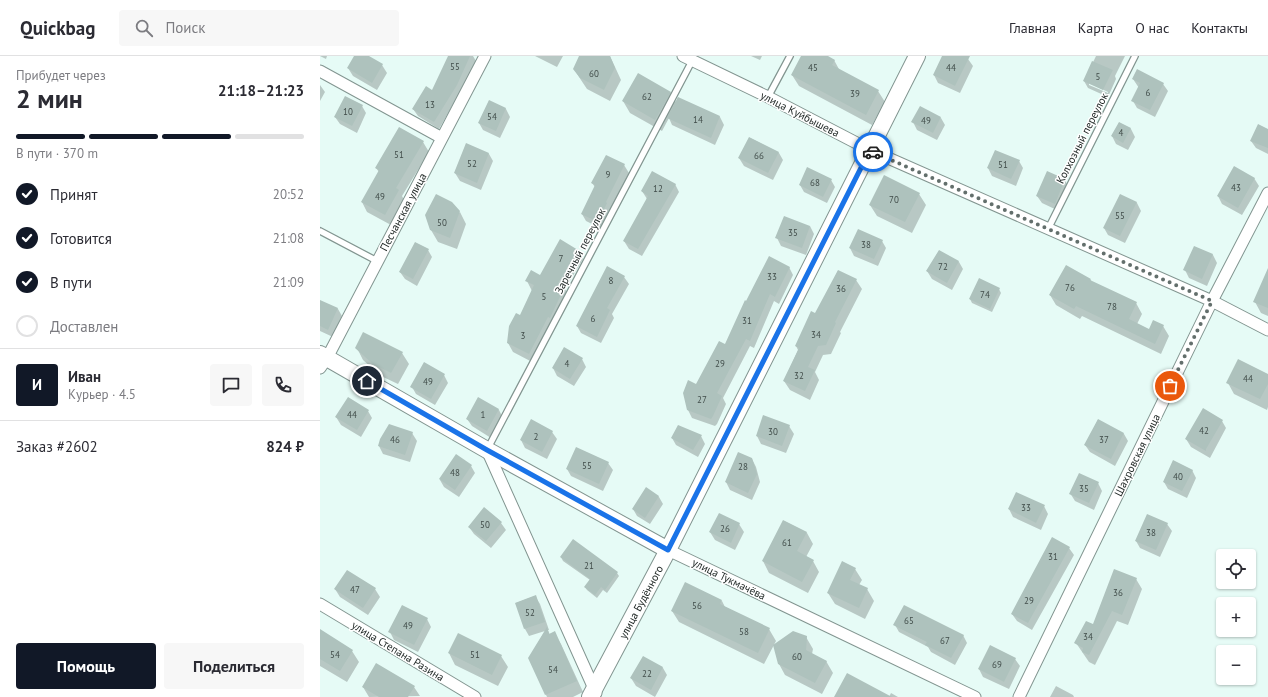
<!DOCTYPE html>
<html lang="ru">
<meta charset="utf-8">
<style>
:root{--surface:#fff;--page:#f7f7f7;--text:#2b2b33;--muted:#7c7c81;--line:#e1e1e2;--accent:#111827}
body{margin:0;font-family:"PT Sans",sans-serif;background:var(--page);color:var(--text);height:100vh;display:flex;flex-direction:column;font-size:15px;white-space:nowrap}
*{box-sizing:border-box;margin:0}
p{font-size:13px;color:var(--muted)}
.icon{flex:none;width:22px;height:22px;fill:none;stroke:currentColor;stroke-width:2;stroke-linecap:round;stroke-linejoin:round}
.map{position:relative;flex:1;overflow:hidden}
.sheet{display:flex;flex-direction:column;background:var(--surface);width:320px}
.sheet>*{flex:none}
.controls{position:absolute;left:896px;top:493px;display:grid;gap:8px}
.controls a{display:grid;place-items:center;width:40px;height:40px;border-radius:4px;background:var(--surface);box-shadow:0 1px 3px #0004;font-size:20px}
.pin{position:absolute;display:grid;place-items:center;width:34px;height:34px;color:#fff;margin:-17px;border:2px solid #fff;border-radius:50%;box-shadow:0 1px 4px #0007}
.courier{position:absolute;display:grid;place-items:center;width:40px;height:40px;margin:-20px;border:3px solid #1a73e8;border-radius:50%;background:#fff;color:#222;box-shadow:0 1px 5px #0007}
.headline em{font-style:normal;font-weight:700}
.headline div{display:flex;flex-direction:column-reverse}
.headline{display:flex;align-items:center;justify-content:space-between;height:68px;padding:0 16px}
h1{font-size:26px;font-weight:700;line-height:30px}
.bar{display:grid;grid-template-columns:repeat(4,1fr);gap:6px 4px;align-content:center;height:48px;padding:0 16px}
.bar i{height:5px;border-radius:3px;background:var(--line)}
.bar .on{background:var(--accent)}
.bar p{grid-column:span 4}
.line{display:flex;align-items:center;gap:10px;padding:0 16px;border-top:1px solid var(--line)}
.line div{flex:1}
.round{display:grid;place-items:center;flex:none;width:42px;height:42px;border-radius:4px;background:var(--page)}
ol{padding:0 16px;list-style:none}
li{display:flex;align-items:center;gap:12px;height:44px}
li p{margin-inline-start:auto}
li .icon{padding:4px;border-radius:50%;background:var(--accent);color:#fff;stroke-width:4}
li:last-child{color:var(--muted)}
li i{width:22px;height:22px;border:2px solid var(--line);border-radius:50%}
.action{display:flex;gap:8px;margin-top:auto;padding:8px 16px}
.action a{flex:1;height:46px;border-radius:4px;background:var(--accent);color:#fff;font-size:16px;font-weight:700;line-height:46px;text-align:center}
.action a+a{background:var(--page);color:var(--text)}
header{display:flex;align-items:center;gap:24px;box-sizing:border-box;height:56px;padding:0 20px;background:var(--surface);border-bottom:1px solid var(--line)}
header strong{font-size:19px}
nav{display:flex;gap:22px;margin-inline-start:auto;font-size:14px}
.search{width:280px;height:36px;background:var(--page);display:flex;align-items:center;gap:10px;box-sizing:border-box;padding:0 14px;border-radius:4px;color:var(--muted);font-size:15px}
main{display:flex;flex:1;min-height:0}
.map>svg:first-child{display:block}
.shadow{fill:#0003;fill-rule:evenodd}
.building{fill:#aec2bd}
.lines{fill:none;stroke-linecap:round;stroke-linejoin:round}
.lane-casing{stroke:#829590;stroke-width:8}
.street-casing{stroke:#829590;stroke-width:13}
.secondary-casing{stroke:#829590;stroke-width:18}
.lane{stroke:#fff;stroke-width:5.5}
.street{stroke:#fff;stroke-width:11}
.secondary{stroke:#fff;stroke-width:16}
.done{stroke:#636f6c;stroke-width:4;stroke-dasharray:0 7.2}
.route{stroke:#1a73e8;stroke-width:5}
.labels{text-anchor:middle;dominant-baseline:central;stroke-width:3;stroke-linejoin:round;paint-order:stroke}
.number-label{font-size:9px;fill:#404c49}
.street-label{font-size:11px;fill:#1c2422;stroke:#fff}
</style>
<header>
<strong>Quickbag</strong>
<div class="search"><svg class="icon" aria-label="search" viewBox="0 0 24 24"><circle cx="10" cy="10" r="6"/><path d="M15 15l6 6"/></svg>Поиск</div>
<nav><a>Главная</a><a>Карта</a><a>О нас</a><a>Контакты</a></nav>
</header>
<main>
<section class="sheet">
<div class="headline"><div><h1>2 мин</h1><p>Прибудет через</p></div><em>21:18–21:23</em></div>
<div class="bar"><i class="on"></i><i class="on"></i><i class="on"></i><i></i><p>В пути · 370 m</p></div>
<ol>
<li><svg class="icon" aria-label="check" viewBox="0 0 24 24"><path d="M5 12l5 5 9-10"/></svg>Принят<p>20:52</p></li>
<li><svg class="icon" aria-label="check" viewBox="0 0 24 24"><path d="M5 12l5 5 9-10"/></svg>Готовится<p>21:08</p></li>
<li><svg class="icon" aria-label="check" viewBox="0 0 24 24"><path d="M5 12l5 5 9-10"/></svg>В пути<p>21:09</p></li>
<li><i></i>Доставлен</li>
</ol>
<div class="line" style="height:72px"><b class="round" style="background:var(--accent);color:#fff">И</b><div><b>Иван</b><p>Курьер · 4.5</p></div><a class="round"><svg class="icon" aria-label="chat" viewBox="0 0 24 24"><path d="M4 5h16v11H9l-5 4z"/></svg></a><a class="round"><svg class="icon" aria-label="phone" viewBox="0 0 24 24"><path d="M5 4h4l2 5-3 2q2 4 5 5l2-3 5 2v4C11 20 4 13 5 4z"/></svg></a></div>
<div class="line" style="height:52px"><div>Заказ #2602</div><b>824 ₽</b></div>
<div class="action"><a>Помощь</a><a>Поделиться</a></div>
</section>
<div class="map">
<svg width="948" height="641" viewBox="0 0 948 641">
<rect width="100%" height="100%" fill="#e6fbf6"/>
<path class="shadow" d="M0,0H7L6,3Z
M35,0H47L62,9L67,17L57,34L33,20L28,12Z
M129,0H153L156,5L140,36L119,73L98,60L93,53L113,35Z
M215,0H243L237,11Z
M260,0H290L301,24L290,45L267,33L261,24L254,13Z
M431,0H442L440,4Z
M482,0H506L514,4L520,15L558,35L565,46L552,69L479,30L472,19Z
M623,0H642L648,3L653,10L640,37L618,27L614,19Z
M776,0H805L795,20L796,23L788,41L768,32L764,25ZM769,27L788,36V37L769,29Z
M813,23L843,28L848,35L835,61L817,52L813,45L819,32Z
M0,29L5,36L0,45Z
M350,36L356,46L358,42L400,61L404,69L395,89L352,69L349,62L342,75L310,57L303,45Z
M169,45L186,53L190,61L180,82L163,74L159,67Z
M42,50L46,57L37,77L20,68L15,61Z
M621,62L625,69L617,84L597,74L593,66Z
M799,67L811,73L815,81L808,94L796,88L792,80Z
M948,74V98L936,92L931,85Z
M430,82L459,97L463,104L453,124L424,110L419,102Z
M103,86L109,96L82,140L84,144L71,169L47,156L42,146L59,116L56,112Z
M147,89L169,98L173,105L161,134L140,125L135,117Z
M699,105L703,112L696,130L672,120L668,112Z
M304,109L309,117L290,154V155L282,173L266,165L262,158L275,131L272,127Z
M728,117L745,124L749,132L739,155L722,147L717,140Z
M934,122L939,130L922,159L902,148L898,140Z
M511,124L515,131L507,147L484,136L480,129Z
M355,128L359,136L322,200L309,193L304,185L327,143L322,135Z
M599,138L606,149L592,177L557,160L550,149Z
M800,139L817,147L821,155L805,187L788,179L784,172Z
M140,156L146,168L137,193L118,186L111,174Z
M490,170L494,178L486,199L461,190L457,182Z
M562,185L566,192L558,210L534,200L530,192Z
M875,191L893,199L897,207L887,230L869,222L865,214Z
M108,194L112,201L97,230L85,223L80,216Z
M257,194L263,203L245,233L249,240L214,307L193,296L188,287L212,235L207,225L220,220Z
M619,195L639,206L643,213L632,234L612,223L607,215Z
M469,211L473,219L459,248L454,245L434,292L430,290L403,342L406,348L397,368L395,370L372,362L368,354L377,329L406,290Z
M518,215L536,224L542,233L520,276L521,277L511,298L503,299L495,316L499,324L490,344L470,334L464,325L478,294L476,290L496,259Z
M304,221L309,228L292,258L294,262L281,287L261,277L257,270Z
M770,223L772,226L816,247L822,258L817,268L829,274L843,270L849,280L841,298L762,260L760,263L736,249L730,239Z
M948,229V260L941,257L935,246Z
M679,233L681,237L672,256L652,247L650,243Z
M0,245L18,253L22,260L13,281L0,275Z
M37,292L82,297L89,308L78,328L61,320L43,304Z
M262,303L266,311L254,330L237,320L233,312Z
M124,319L128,327L115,349L96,338L92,331Z
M948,319V351L947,354L914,338L908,327Z
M158,343L179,354L183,362L171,382L152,370L147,363Z
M48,355L52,362L41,381L21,369L16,361Z
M778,364L804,378L808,385L795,410L770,396L765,389Z
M902,365L906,372L890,402L871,391L866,383Z
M469,370L474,378L466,397L441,388L437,380Z
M232,376L237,383L227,403L205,392L201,384Z
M92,377L97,385L90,406L63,398L59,390Z
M381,380L385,388L378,401L356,389L352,382Z
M432,403L436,411L440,426L432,444L410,434L406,426Z
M288,407L293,414L283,435L251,420L247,413Z
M151,410L155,417L139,441L124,431L120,424Z
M872,414L876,422L867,442L848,433L844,426Z
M778,427L782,435L774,454L755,445L750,437Z
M326,433L339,441L343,448L330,468L317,460L313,453Z
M724,450L728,458L721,474L693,461L689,453Z
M464,465L487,477L493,488L486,501L493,505L499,516L488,537L449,517L443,505Z
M181,467L186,474L171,492L154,478L149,471Z
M419,468L424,476L415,494L395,484L390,476Z
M847,468L852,475L840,501L820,492L816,485Z
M749,492L754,499L712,574L697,565L692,558Z
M241,501L297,517L299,520L287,537L283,534L277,542L267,534L265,531L270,524L243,505Z
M535,513L542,524L539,529L547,533L554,545L545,563L515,548L508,537Z
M816,523L822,533L808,569L797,565L775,609L769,606L756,587Z
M15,533H55L60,541L48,559L20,541Z
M215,540L220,548L229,574H228L230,579L234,577L241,588L263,636L253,641H227L209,602L225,575L209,580L205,573L196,547Z
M402,545L405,551L449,573L456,585L444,608L359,566L352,555Z
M107,563L111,571L98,596L74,584L70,576Z
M575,569L643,579L647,587L635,609L611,596L608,591L579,576Z
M0,577L32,595L39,606L27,626L0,610Z
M486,581L493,593L492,598L506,605L513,617L502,638L465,619L459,608Z
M129,597L181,600L188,611L178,630L135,609Z
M323,601L343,612L347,619L335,641L316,630L311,622Z
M695,603L700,610L689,633L663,621L659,613Z
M736,630L753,639L754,641H730Z
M43,631H94L100,640L49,641Z
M571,637L578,641H519H569Z"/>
<path class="building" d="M34,0H49L63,8L52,27L27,12Z
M128,0H150L137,29L114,66L92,53L106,30L112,34Z
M259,0H290L295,12L284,34L260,22L253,13Z
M481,0H508L515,4L512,9L559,34L546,59L471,19Z
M622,0H650L635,30L613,19Z
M772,5L793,14L783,34L763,25Z
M817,13L844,27L830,54L811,45L820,27L812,23Z
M318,17L351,36L335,64L302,45Z
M25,40L43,49L32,70L14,61Z
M358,41L400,60L391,82L347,62Z
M169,44L186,52L176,75L158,67Z
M600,50L621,61L613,77L591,66Z
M799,66L811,72L803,87L791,80Z
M938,68L948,73V92L930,85Z
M79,71L104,85L76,132L79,134L65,159L41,146L59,114L55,112Z
M429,81L459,96L448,117L418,102Z
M146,87L169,97L157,127L134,117Z
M675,94L700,104L691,123L667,112Z
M286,99L305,108L286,146L287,147L278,166L261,158L275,129L271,127Z
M914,110L935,122L918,152L897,140Z
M487,111L512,123L503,141L479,129Z
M332,115L356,128L318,193L303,185L328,140L321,135Z
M727,115L745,123L735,148L716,140Z
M564,119L600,137L585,166L549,149Z
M116,138L132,146L140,155L130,182L110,174L105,159Z
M800,138L817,146L800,180L783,172Z
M464,160L490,170L482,192L455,182Z
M538,173L563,184L554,203L529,192Z
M240,183L258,194L238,227L245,230L230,262L228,261L209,298L187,287L189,270L196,257L200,259L214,229L205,225L211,214L220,219Z
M95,186L109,193L93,223L79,216Z
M874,190L893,198L882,223L863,214Z
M619,194L639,205L627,227L606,215Z
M449,200L470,211L455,241L450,238L430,285L426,283L397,337L402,340L393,360L391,363L367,354L363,337L368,324L376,328L399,285L405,288L425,244L426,245Z
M746,209L771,223L770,224L817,246L809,263L829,273L833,264L844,269L835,288L756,250L754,253L729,239Z
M287,210L305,220L287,252L290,254L277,281L256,270Z
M948,212V252L933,246Z
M518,214L537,223L515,266L516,267L506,289L498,290L488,311L495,314L485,335L463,325L479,292L475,290L491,255L495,257Z
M659,222L680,232L670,253L649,243Z
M0,244L18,252L8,274L0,270Z
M43,276L83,296L71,317L53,308L35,292Z
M244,291L263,302L250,323L232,312Z
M918,303L948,318V328L940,343L906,327Z
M104,306L125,318L111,343L90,331Z
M28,341L49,354L37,374L15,361Z
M158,341L179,353L167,375L146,363Z
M883,352L903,364L886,393V395L865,383Z
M443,359L470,369L462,390L436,380Z
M211,363L233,375L222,396L200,384Z
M778,363L804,377L791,403L764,389Z
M69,368L93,376L85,399L58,390L60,383Z
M358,369L382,379L373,394L351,382Z
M256,391L289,406L279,428L246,413Z
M418,396L432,402L437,418L428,437L405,426Z
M136,398L152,409L135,434L119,423Z
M853,404L873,414L862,435L843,426Z
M759,417L779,426L769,447L749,438Z
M326,431L339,440L325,462L312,453Z
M696,436L725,449L716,467L688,453Z
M164,451L182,466L166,485L148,471Z
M399,457L420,467L411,487L389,476Z
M827,458L848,467L836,494L815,485Z
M463,464L487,476L477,495L494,504L482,526L442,505Z
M732,481L750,491L708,567L691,558Z
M253,483L298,516L285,534L281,531L275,539L264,531L270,523L240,501Z
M522,505L536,512L530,524L548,532L539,552L507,537Z
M794,513L817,522L802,559L792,555L769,599L762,596L763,592L754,587L766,565L773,568Z
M27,514L56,532L43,552L14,533Z
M365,526L402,544L400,548L450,572L438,597L351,555Z
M216,539L225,566L204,573L195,547Z
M82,549L108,562L94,589L68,576Z
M584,549L644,579L631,602L605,589L607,586L573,569Z
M227,571L229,578L235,575L257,625L225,639L208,602Z
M0,573L33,594L20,615L0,603Z
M473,575L487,580L486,594L507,605L495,627L458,608L453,589Z
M138,577L182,599L172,619L128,597Z
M670,589L696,602L684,626L658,613Z
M323,600L343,611L331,634L310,622Z
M56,607L95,630L88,641H59L42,631Z
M527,617L572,641H514Z"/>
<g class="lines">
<defs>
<path id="lane" d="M448,41L470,0
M728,173L815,0
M0,175L57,205
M168,392L372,5"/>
<path id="street" d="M363,0L448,41L550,94L892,245L948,274
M0,15L122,82
M0,312L7,302L165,0
M167,394L276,637
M348,494L655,641
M0,548L155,641
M699,641L892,245L948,137"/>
<path id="secondary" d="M0,298L167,394L348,494
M270,641L348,494L597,0"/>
</defs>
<use href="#lane" class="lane-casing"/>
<use href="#street" class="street-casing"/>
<use href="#secondary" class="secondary-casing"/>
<use href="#lane" class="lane"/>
<use href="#street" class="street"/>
<use href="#secondary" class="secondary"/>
</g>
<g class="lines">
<path class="done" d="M553,96L892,245L850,330"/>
<path class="route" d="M47,325L167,394L348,494L550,94L553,96"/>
</g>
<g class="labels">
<g class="number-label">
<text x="135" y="10">55</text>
<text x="493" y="11">45</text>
<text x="631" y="11">44</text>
<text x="274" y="17">60</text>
<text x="778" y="20">5</text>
<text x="828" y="36">6</text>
<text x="535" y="37">39</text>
<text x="327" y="40">62</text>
<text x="110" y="48">13</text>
<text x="28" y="55">10</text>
<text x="172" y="60">54</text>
<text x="378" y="63">14</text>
<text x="606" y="64">49</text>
<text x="801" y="76">4</text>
<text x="79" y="98">51</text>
<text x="439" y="99">66</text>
<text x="152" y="107">52</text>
<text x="683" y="108">51</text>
<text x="288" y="118">9</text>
<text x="495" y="126">68</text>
<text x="916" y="131">43</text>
<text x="338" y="132">12</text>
<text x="60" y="140">49</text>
<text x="574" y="143">70</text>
<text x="800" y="159">55</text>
<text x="122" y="166">50</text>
<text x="473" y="176">35</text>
<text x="546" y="188">38</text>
<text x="241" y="202">7</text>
<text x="623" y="210">72</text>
<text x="452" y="220">33</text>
<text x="291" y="224">8</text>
<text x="750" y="231">76</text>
<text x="521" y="232">36</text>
<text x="665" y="238">74</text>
<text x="224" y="240">5</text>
<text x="792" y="250">78</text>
<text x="273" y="262">6</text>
<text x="427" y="264">31</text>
<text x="496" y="278">34</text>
<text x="203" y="279">3</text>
<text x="247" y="307">4</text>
<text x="400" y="307">29</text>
<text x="479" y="319">32</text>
<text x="928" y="322">44</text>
<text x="108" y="325">49</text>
<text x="382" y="343">27</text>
<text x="32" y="358">44</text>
<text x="163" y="358">1</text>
<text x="884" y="374">42</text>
<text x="453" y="375">30</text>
<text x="216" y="380">2</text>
<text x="75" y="383">46</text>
<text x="784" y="383">37</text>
<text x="267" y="409">55</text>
<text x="423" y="410">28</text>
<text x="135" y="416">48</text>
<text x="858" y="420">40</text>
<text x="764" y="432">35</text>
<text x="706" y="451">33</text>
<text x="165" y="468">50</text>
<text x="405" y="472">26</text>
<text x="831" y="476">38</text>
<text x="467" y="486">61</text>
<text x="733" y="500">31</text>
<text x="269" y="509">21</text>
<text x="35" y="533">47</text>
<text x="798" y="536">36</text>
<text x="709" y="544">29</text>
<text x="377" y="549">56</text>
<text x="210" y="556">52</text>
<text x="589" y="564">65</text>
<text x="88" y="569">49</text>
<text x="424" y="575">58</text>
<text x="768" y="580">34</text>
<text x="625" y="584">67</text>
<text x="15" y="598">54</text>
<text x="155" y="598">51</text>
<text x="477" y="600">60</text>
<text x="677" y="608">69</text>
<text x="233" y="613">54</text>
<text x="327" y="617">22</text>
</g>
<g class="street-label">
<text transform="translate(480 58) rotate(27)">улица Куйбышева</text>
<text transform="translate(762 82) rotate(-63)">Колхозный переулок</text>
<text transform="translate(83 156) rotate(-62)">Песчанская улица</text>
<text transform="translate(260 195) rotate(-62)">Заречный переулок</text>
<text transform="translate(817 399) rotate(-64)">Шахровская улица</text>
<text transform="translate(409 523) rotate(26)">улица Тукмачёва</text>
<text transform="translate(321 546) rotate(-62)">улица Будённого</text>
<text transform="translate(78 595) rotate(31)">улица Степана Разина</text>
</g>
</g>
</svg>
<div class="controls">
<a><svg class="icon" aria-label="locate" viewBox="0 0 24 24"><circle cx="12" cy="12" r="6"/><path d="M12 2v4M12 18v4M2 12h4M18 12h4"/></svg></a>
<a>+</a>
<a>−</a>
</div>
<div class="pin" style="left:850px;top:330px;background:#ea580c"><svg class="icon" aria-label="bag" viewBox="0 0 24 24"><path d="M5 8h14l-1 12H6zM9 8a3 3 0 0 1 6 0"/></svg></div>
<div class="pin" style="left:47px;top:325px;background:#1f2937"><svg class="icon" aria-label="home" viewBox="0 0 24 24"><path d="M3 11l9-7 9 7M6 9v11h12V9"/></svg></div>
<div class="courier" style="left:553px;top:96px"><svg class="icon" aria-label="car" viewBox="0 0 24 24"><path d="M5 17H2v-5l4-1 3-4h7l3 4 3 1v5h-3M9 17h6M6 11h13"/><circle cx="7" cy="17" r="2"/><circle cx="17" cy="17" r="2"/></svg></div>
</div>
</main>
